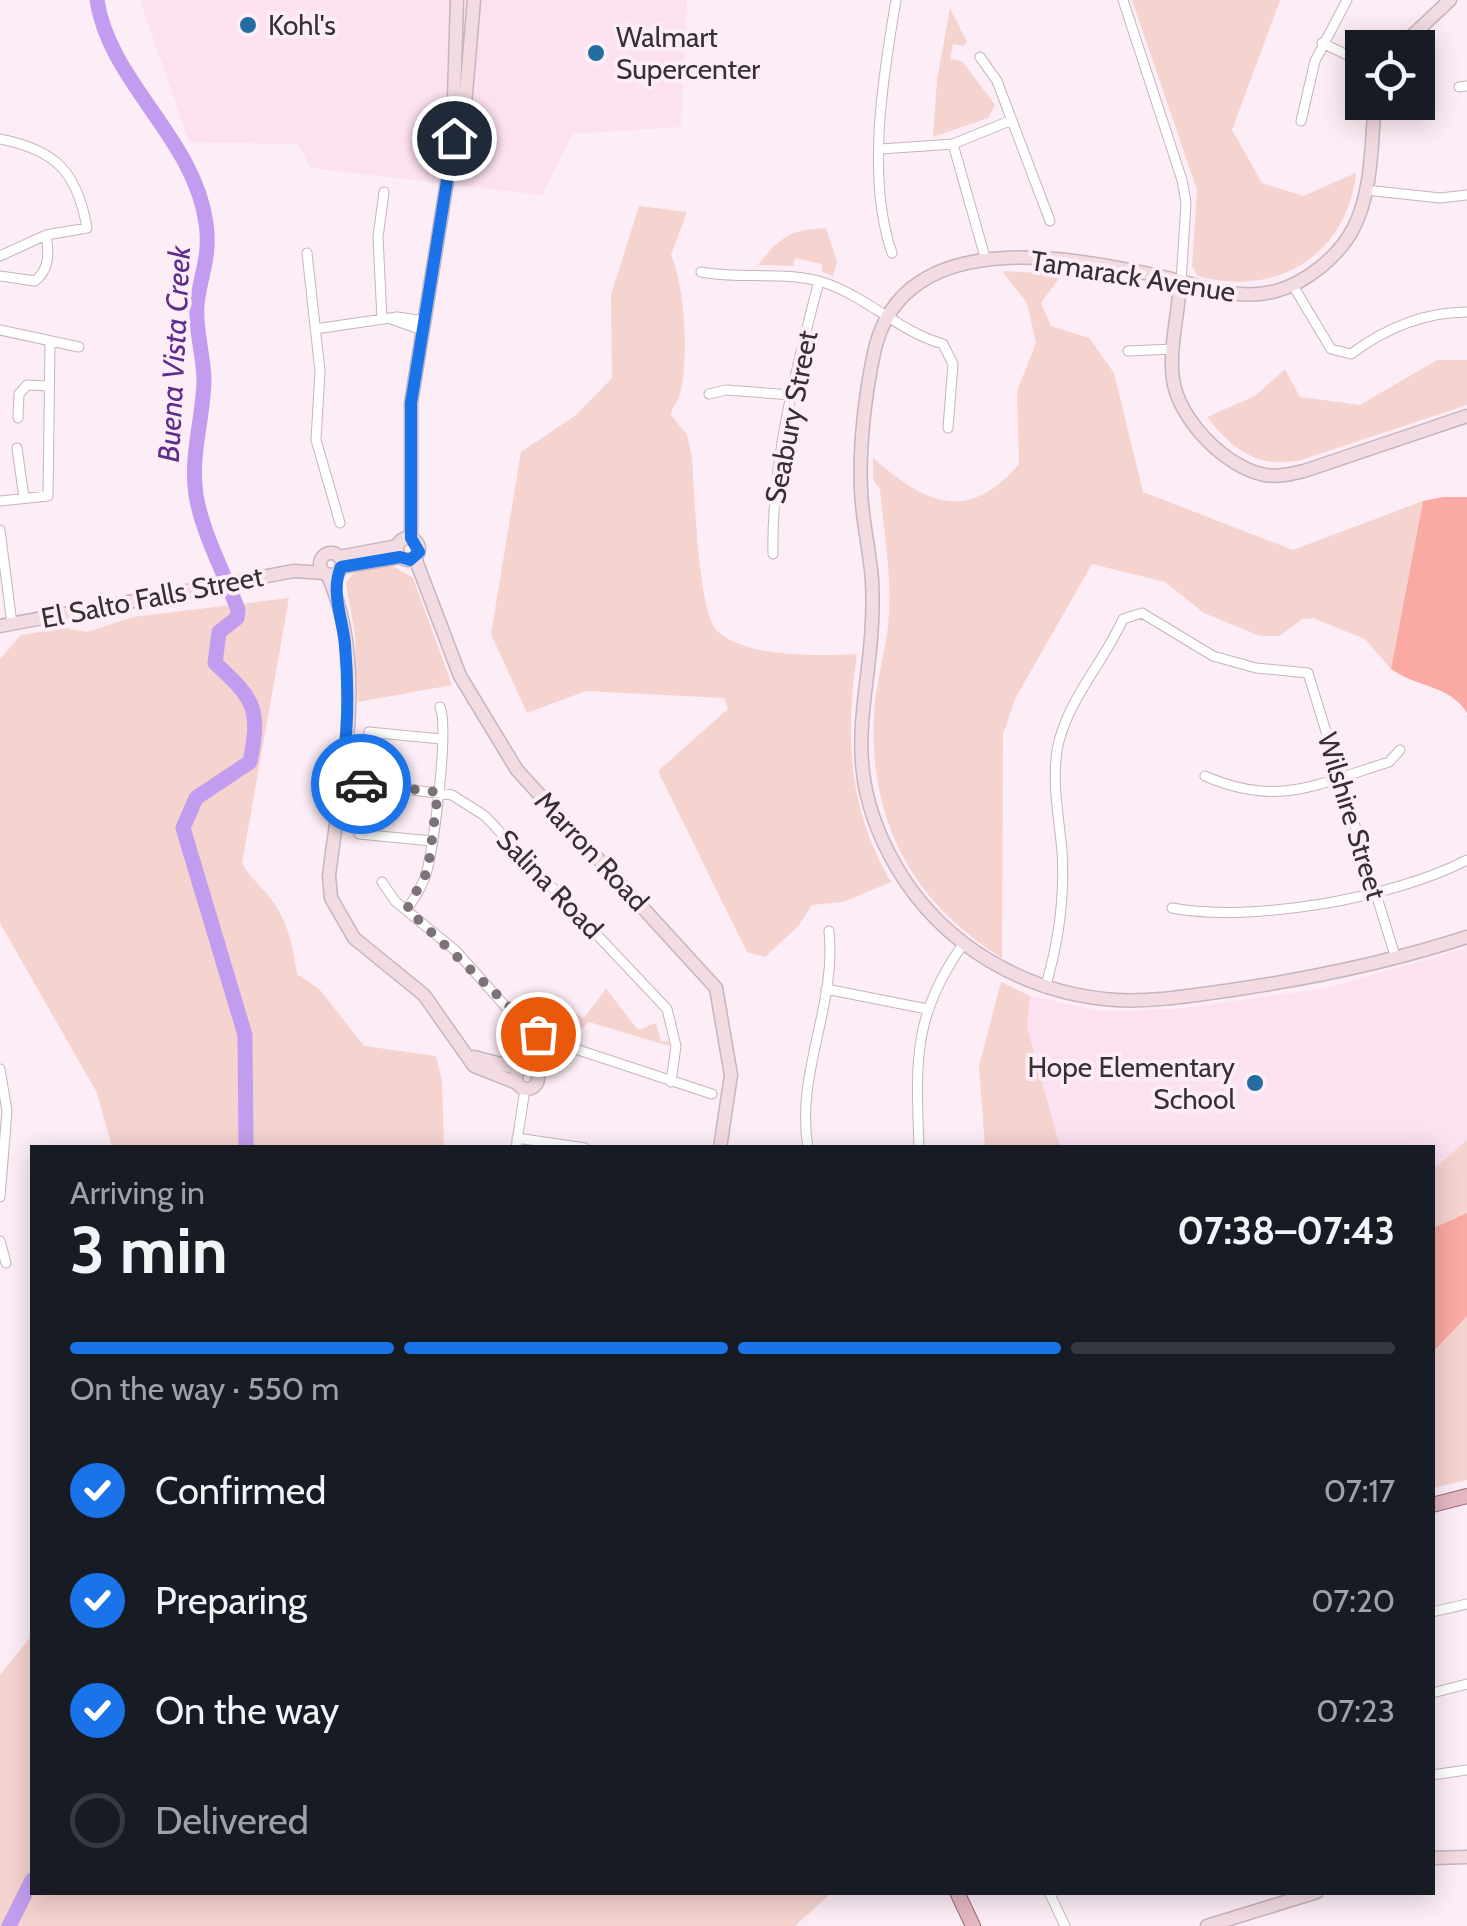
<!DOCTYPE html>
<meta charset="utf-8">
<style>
:root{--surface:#171b24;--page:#242831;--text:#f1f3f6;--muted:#9ea1a6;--line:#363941;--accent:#1a73e8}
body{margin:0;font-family:Cabin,sans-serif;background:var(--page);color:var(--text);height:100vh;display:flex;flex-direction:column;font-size:38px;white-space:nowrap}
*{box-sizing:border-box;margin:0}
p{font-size:32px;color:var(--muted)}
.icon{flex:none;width:55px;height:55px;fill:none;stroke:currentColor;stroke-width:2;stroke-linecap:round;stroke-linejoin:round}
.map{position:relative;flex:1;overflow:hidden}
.panel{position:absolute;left:30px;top:1145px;width:1405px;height:750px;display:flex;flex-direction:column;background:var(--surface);border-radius:0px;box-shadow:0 5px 25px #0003}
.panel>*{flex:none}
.tools{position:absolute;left:1345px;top:30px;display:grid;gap:20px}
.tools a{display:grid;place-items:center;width:90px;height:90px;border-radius:0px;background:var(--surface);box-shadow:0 5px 25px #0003;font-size:50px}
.pin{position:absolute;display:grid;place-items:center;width:85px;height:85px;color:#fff;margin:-42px;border:5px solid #fff;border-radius:50%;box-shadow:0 2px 10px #0007}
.courier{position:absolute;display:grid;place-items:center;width:100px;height:100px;margin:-50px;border:8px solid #1a73e8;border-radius:50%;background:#fff;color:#222;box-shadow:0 2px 12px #0007}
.summary em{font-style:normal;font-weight:800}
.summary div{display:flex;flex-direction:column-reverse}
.summary{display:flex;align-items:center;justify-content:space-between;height:170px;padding:0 40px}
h1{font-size:65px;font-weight:800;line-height:75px}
.bar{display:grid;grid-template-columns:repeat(4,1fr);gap:15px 10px;align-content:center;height:120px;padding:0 40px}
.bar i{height:12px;border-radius:8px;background:var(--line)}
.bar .current{background:var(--accent)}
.bar p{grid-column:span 4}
ol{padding:0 40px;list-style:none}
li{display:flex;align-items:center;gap:30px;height:110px}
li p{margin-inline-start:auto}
li .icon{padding:10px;border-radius:50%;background:var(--accent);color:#fff;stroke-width:4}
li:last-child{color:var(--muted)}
li i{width:55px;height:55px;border:5px solid var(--line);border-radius:50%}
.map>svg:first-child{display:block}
.built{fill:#fce1f0}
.green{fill:#f5d3cf}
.forest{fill:#faa9a3}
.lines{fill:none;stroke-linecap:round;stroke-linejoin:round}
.river{stroke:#c29def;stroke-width:15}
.street-casing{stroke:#c6b4be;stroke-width:11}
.secondary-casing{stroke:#c6b4be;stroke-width:15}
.primary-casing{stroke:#9d6876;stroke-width:16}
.street{stroke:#fff;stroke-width:9}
.secondary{stroke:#f2dbe1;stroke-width:12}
.primary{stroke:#e5b7c2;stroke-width:14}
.done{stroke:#7c7277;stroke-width:10;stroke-dasharray:0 18}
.route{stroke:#1a73e8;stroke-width:12}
.poi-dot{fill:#246da1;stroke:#fdedf6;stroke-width:4}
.labels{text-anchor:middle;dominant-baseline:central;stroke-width:8;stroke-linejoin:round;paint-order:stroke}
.poi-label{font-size:28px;fill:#362f33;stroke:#fdedf6;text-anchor:start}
.street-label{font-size:28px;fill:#362f33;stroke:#fdedf6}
.water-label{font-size:30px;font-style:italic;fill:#5f2e8d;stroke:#fdedf6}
</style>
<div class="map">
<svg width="1467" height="1926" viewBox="0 0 1467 1926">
<rect width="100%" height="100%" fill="#fdedf6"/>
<path class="built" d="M140,0H687L681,127L573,134L542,195L311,168L298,144L189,142Z
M1467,948V1140L1433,1170L1432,1148L1060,1147L1027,1027L1030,996L1102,1011L1177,1009L1327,988Z"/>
<path class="green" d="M1132,0H1280L1232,130L1262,183L1303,196L1356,173C1347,255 1277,298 1198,276L1192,266L1197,190Z
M950,8L967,42L964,46L953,44L950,59L962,61L995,105L988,118L933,137L937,80Z
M639,206L687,212L671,255C685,288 689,358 680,394C678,402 672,406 671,415L687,435L692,457C694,488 698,613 717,631C745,658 820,656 857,654C845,736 848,809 891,882L843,902L812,905L798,926L765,957L747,952L658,771L728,709L724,698L586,691L527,713L491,634L521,452L576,415L612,378L611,295Z
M826,228L837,261L833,276L822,272V264L795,258L793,266L758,265C779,238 791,229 826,228Z
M1002,271L1062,274L1041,303L1051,326L1089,338L1114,373L1143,492L1293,550L1423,501L1391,669L1365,639L1313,618L1302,619L1280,636H1260L1204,613L1165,582L1092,564L1016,697L1003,734L1002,958C908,900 865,813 875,701C878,676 885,651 888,626C893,582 884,534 880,489L873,479V458C926,504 967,524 1019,464L1017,391L1036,343L1027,303Z
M1437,360H1467V405L1301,460C1258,469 1233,450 1207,417L1255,396L1285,369L1300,397L1360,405Z
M389,564L413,578L452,685L358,702L355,634L346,583L356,570Z
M289,598L242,863C250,878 261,886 271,899C288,921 293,947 297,974L320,990L364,1046L436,1056L442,1081L444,1147H112L97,1093L0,923V659L21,635L66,628L87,632L133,617Z
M1001,982L1030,996L1027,1027L1060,1147H985L979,1066Z
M606,989L638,1030L656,1023L661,1042L669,1041V1046L589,1022L576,1033L557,1025L551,1030L544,1023L557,1003L584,1018Z
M1467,1140V1213L1433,1228V1170Z
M1467,1316V1480L1433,1488V1352Z
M32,1635V1892L831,1893L795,1926H0V1675Z"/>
<path class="forest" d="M1443,497H1467V713C1450,685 1418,688 1391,669L1423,501Z
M1467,1213V1316L1433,1352V1228Z"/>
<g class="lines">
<path class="river" d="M97,0C109,82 194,137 206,223C211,257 200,275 197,305C195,331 204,356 204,381C203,420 190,456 196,495C202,533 225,574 238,610L237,618L219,632L215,663C254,699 261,708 250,762L196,798L183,828L245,1035L246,1148
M9,1926L32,1880"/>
<defs>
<path id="street" d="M1123,0L1182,180L1186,203L1181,282
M1322,43L1362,62
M980,57L997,81L1050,221
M1459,87L1467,86
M1301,121L1315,61L1347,0
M0,139C55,150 77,171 87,228L46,235L0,256
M953,144L985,257
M881,149L953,144L1012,120
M1366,190L1440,198L1467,195
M307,253L320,371L316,440L340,523
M892,253C866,179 883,76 896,0
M701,272C743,280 784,270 825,283C867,297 900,332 943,344L953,364L948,428
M0,276L35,281C50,269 49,253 46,235
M1292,284L1331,349L1351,354C1386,328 1423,312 1467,312
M382,319L378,237L384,192
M391,319L422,330
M315,329L397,317L424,321
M0,330L79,347
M1128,351L1174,349
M709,394L726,390L793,395
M18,418L19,394L27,385L49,386
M17,448L24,498
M0,501L48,496L50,344
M0,530L12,624
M773,554C771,464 796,369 819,281
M369,732L441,739
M1205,776C1278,808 1317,784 1389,762L1400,750
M341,781L452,795L485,816L667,1009L676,1046L671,1082
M359,834L432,841
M382,882L395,901L456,951L505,1006L548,1040L712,1094
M1172,908C1252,923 1394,898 1467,860
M407,909C415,898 422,887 426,874C434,848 449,728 440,707
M1045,988C1059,942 1065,899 1062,851C1059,817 1052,785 1057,750C1066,701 1103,664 1123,619L1142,613L1213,656L1256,668L1308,673L1396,959
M826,989L927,1009
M531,1068L548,1040
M0,1069L7,1111L0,1197
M517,1138L585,1148
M516,1148L525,1089
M808,1148C795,1074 837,1005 829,931
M919,1148C916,1062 912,1015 964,943
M0,1241L6,1263
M1432,1612L1467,1604
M1432,1693L1467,1684
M1432,1775L1467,1770
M1049,1892L1065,1926"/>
<path id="secondary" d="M1399,48L1450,0
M1375,102C1371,143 1373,191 1353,229C1339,256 1306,283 1276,291C1236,302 1198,284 1159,276C1067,256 901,225 874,353C865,395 859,447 861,490C862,520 870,551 872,581C878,694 831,755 897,868C943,946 1026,994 1116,1000C1152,1002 1189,996 1225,991C1309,979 1387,963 1467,937
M453,131L457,0
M1179,294C1177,321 1169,352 1173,379C1178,419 1226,468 1265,475C1279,477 1291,474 1304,471L1467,416
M397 549a11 11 0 1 1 22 0a11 11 0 1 1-22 0Z
M411,539V403L454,139L465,105L474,0
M320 564a11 11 0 1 1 22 0a11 11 0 1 1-22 0Z
M339,557L397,546
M415,558L460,676L517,770L716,988L731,1075L720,1148
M341,567L400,557
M327,574C370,667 340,780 329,876L331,898L354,938L424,995L474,1066L517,1083
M0,626L294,571L324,573
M474,1057L521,1069
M516 1078a11 11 0 1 1 22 0a11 11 0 1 1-22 0Z
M1432,1858L1467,1857
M1207,1926L1317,1892"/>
<path id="primary" d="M1432,1505L1467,1496
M957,1892L973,1926"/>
</defs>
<use href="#street" class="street-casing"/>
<use href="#secondary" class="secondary-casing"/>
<use href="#primary" class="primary-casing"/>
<use href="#street" class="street"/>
<use href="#secondary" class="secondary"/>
<use href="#primary" class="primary"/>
</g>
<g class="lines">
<path class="done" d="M361,784L438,792L428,870L407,909L538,1034"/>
<path class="route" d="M361,784L341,781C348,736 349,691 345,645C343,619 330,592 341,567L400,557L410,560L419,552L411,538V403L454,138"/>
</g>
<g class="poi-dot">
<circle cx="248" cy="25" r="10"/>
<circle cx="596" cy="53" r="10"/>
<circle cx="1255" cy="1083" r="10"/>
</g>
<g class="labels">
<g class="poi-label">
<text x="268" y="25">Kohl's</text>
<text x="616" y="37">Walmart<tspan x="616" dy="32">Supercenter</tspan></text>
<text x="1235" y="1067" text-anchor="end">Hope Elementary<tspan x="1235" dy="32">School</tspan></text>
</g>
<g class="street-label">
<text transform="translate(1133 276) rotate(9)">Tamarack Avenue</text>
<text transform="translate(791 417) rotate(-79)">Seabury Street</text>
<text transform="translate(152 597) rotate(-11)">El Salto Falls Street</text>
<text transform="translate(1352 816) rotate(73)">Wilshire Street</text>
<text transform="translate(592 851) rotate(47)">Marron Road</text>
<text transform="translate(550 884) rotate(46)">Salina Road</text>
</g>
<g class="water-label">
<text transform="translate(174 354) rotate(-87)">Buena Vista Creek</text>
</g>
</g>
</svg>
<div class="tools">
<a><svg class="icon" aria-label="locate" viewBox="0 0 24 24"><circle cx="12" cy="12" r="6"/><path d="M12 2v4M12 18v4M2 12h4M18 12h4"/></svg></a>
</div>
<div class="pin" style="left:538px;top:1034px;background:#ea580c"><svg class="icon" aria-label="bag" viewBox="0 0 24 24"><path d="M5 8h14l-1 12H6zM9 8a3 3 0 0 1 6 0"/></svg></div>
<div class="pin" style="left:454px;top:138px;background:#1f2937"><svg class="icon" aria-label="home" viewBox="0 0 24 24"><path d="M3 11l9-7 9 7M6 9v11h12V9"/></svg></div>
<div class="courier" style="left:361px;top:784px"><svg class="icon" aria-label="car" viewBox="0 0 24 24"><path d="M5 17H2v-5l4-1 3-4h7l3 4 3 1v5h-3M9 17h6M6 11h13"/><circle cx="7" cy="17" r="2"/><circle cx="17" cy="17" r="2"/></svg></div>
<section class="panel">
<div class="summary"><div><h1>3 min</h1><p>Arriving in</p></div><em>07:38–07:43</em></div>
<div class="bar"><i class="current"></i><i class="current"></i><i class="current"></i><i></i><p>On the way · 550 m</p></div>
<ol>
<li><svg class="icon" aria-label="check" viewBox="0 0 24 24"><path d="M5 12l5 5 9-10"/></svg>Confirmed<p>07:17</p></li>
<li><svg class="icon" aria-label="check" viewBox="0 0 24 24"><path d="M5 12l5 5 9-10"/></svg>Preparing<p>07:20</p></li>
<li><svg class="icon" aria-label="check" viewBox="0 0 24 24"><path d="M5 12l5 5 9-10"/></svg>On the way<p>07:23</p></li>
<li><i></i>Delivered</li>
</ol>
</section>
</div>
